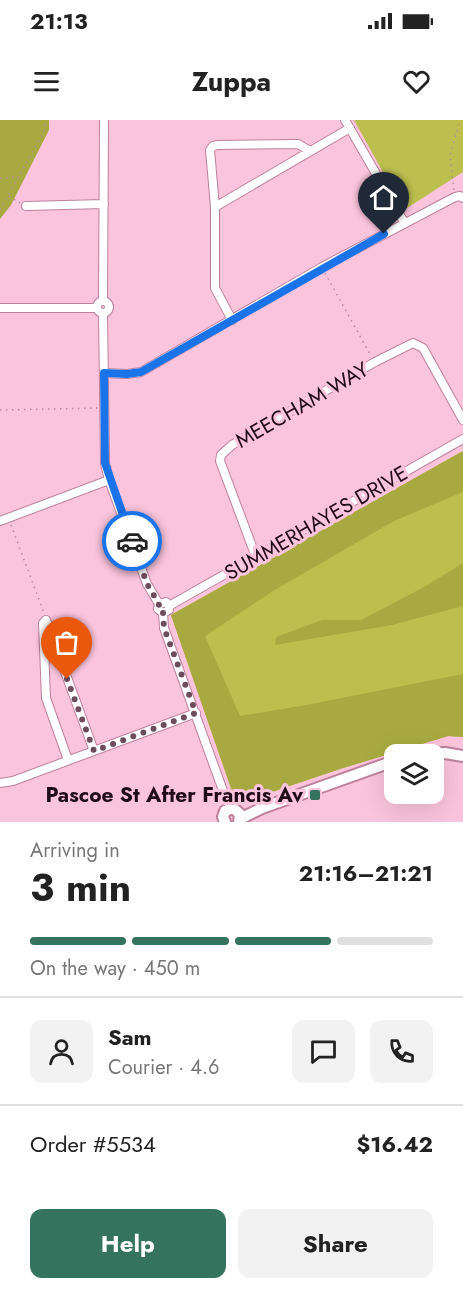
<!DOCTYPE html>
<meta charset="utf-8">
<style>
:root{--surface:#fff;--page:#f2f2f2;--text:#222;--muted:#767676;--line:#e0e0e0;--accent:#35735f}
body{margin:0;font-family:Jost,sans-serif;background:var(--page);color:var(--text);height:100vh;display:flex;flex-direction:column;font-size:22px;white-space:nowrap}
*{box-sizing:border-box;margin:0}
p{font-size:20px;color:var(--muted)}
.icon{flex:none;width:33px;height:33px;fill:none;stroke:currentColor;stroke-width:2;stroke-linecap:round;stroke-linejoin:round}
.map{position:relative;height:702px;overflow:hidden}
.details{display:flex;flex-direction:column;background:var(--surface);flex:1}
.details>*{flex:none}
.buttons{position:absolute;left:384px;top:624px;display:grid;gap:12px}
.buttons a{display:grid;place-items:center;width:60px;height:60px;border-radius:12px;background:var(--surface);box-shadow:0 6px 24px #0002;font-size:30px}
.pin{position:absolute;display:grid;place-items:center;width:51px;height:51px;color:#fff;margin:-62px -26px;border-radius:50% 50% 50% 0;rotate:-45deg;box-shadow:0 0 6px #0007}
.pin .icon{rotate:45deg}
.courier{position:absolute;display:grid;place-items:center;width:60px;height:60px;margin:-30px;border:4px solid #1a73e8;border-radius:50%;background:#fff;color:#222;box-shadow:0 2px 8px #0007}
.summary em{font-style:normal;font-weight:700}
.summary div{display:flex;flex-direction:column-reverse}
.summary{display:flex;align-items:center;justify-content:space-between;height:102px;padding:0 30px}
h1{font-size:39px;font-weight:700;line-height:45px}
.bar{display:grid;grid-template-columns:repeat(4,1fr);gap:9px 6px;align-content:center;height:72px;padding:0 30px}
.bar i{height:8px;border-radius:4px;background:var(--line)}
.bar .on{background:var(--accent)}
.bar p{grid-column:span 4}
.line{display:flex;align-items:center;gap:15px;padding:0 30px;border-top:2px solid var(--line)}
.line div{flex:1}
.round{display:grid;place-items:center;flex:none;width:63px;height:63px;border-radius:12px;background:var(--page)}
.action{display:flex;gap:12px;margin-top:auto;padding:12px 30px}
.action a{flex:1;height:69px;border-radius:12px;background:var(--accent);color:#fff;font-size:24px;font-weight:700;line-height:69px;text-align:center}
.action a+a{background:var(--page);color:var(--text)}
.status{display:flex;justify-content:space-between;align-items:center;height:42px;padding:0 30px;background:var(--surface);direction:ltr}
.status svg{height:16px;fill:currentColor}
header{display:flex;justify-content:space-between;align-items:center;height:78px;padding:0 30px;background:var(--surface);font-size:27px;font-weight:700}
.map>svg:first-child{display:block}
.green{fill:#bcbe4e}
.forest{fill:#a8aa41}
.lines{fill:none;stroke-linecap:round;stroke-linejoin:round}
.minor-casing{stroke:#bf809d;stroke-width:10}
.tertiary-casing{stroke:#bf809d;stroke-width:14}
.path{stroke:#b88ca0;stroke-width:1.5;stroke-dasharray:1.5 4.5;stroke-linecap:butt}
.minor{stroke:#fff;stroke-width:8}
.tertiary{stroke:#fff;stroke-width:10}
.done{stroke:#6d4c5b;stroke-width:6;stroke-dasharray:0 10.8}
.route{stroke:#1a73e8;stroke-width:8}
.poi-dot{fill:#35735f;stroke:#fac4dc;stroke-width:2}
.labels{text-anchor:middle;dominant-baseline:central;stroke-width:6;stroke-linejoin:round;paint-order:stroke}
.street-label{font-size:21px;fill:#210b16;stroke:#fac4dc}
.poi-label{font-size:21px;font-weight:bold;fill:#210b16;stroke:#fac4dc;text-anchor:end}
</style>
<div class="status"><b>21:13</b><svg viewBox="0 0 49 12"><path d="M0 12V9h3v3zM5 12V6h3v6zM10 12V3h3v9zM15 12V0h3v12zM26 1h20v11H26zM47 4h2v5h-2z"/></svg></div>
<header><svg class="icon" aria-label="menu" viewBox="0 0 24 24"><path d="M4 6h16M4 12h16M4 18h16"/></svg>Zuppa<svg class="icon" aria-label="heart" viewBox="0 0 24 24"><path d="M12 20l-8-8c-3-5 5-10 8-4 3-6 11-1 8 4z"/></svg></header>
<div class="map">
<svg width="463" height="702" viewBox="0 0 463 702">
<rect width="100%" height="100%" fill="#fac4dc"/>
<path class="green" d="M354,0H463V52L404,90Z
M463,331V617L448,616L340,649L245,681L233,674L171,495Z"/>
<path class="forest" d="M0,0H49V10L11,85L0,99Z
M463,331V372L394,401L273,471L205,516L240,596L306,585L463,554V617L448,616L340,649L245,681L233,674L171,495Z
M463,443V486L392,505L275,525L276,517L322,500H361L426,466Z"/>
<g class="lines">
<defs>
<path id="minor" d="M345,0L404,102
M26,86L104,84
M215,87L350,8
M103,181L104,0
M97 187a6 6 0 1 1 12 0a6 6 0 1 1-12 0Z
M0,188H97
M103,193L105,343L109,360L147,464L159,484L158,489L163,493L169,490V486L166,482L159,484
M232,200L215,168V87L210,30L213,26L218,25L298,24L310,31
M104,253L127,254L141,252L322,147L455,77L460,76L463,78
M0,401L109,360
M256,437L220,341L221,335L232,325L375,242L413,223L423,228L463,300
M169,486L463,319
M163,493L164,508L226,679L233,688
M46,500L43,503L46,578L68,640
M46,500L94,631
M0,663L13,661L196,593"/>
<path id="tertiary" d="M417,634L445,633L463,636
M240,699L262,688L394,641
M225,702L223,697L225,691L233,688L240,694L239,702"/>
</defs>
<use href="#minor" class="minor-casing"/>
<use href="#tertiary" class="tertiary-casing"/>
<path class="path" d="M0,58L19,57
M454,70L450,36L460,0
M9,76L20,83
M0,90L45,9V0
M325,153L371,236
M0,290L98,288
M11,405L44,493"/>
<use href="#minor" class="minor"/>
<use href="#tertiary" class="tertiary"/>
</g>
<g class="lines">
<path class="done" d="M67,559L94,631L196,593L164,508L163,493L158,489L159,484L147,464L132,421"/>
<path class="route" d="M132,421L105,343L104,253L127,254L141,252L384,114"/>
</g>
<rect class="poi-dot" x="309" y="669" width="12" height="12" rx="3"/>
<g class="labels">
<g class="street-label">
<text transform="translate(302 285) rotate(-30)">MEECHAM WAY</text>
<text transform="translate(316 403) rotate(-30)">SUMMERHAYES DRIVE</text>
</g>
<g class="poi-label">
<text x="303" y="675">Pascoe St After Francis Av</text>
</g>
</g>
</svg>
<div class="buttons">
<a><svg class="icon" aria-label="layers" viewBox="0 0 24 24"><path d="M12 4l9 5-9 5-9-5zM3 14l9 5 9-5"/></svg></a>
</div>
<div class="pin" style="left:67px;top:559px;background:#ea580c"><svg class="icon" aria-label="bag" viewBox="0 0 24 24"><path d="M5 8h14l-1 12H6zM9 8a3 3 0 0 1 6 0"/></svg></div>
<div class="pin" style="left:384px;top:114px;background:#1f2937"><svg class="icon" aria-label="home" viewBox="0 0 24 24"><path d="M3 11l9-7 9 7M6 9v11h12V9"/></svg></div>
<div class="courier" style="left:132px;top:421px"><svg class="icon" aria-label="car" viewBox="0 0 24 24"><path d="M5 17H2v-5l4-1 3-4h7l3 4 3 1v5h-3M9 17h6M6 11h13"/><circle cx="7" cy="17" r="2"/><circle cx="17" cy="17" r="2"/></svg></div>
</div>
<section class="details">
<div class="summary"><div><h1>3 min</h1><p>Arriving in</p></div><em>21:16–21:21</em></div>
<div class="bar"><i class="on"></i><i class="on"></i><i class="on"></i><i></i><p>On the way · 450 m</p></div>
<div class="line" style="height:108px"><a class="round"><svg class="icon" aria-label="person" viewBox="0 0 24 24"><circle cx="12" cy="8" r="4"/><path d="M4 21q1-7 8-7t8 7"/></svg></a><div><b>Sam</b><p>Courier · 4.6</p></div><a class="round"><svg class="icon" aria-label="chat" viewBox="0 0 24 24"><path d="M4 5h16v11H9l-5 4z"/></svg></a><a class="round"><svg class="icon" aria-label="phone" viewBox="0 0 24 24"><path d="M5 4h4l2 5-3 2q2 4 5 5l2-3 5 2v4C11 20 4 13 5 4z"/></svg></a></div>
<div class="line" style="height:78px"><div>Order #5534</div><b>$16.42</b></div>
<div class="action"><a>Help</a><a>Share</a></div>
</section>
